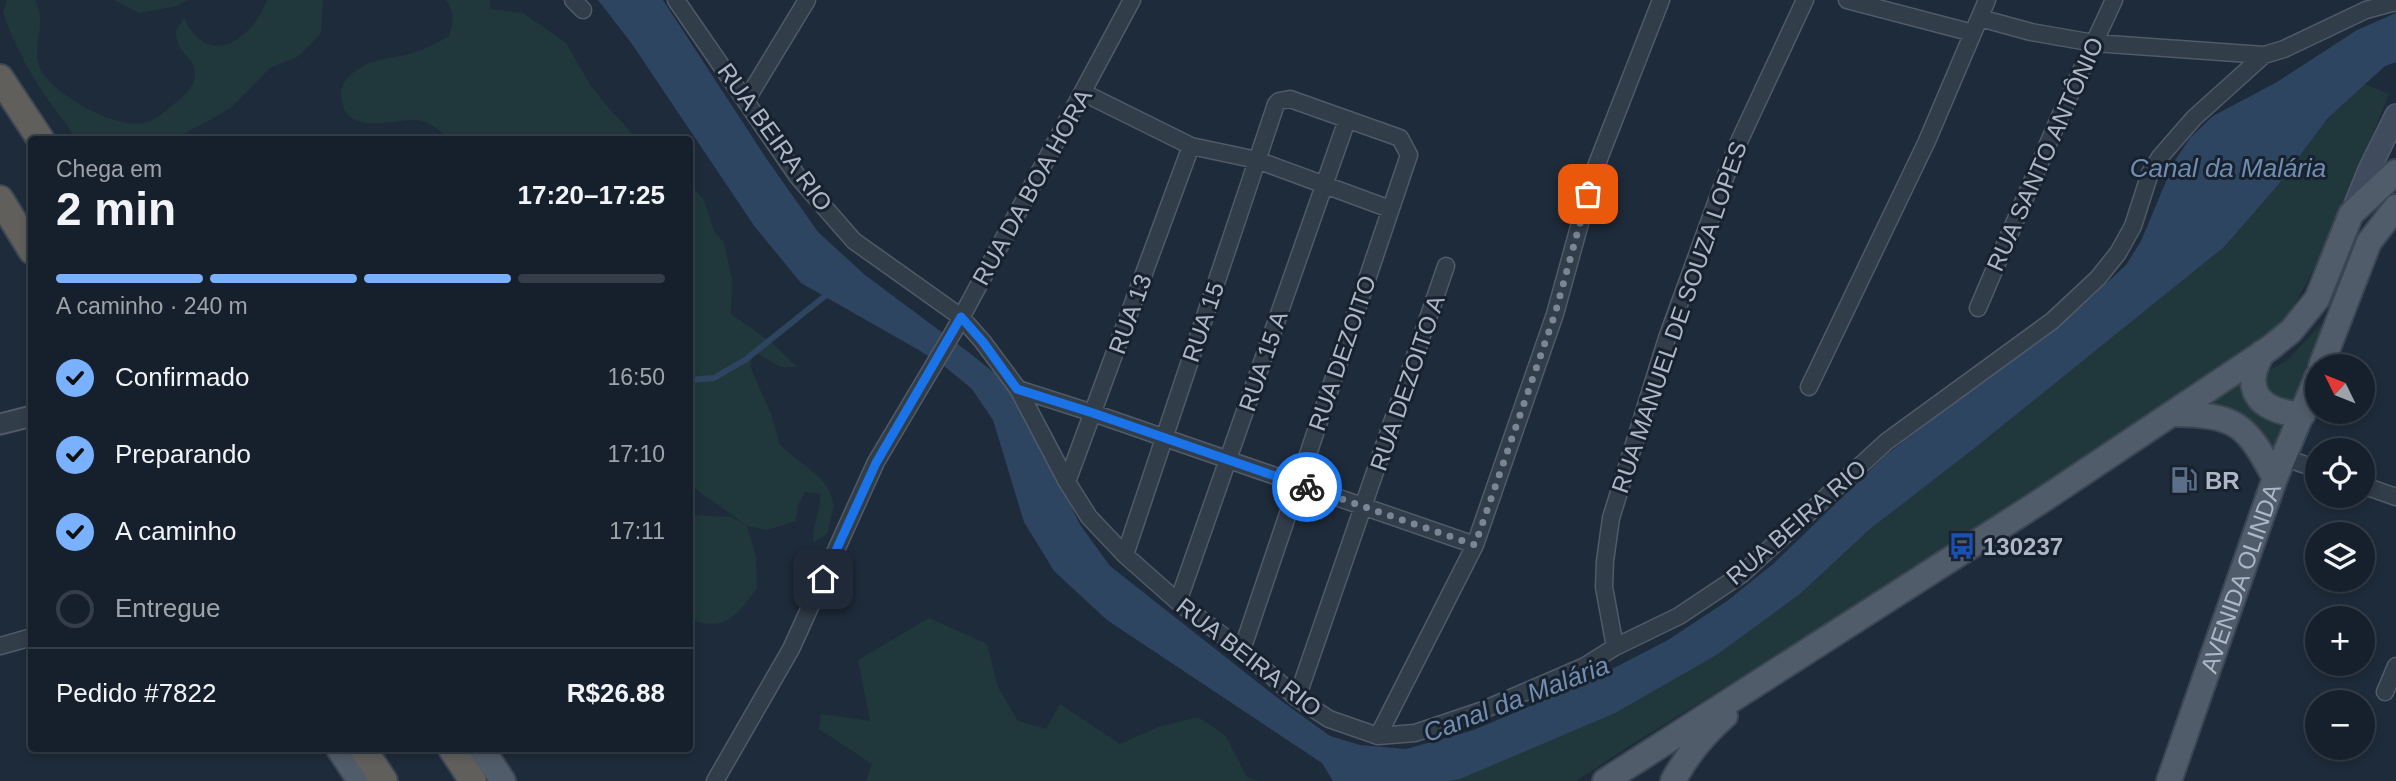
<!DOCTYPE html>
<html lang="pt">
<meta charset="utf-8">
<style>
:root{--surface:#16202c;--page:#1f2834;--text:#f1f3f6;--muted:#9ea3a9;--line:#353e48;--accent:#79b1ff}
body{margin:0;font-family:Arial,sans-serif;background:var(--page);color:var(--text);height:100vh;display:flex;flex-direction:column;font-size:26px;white-space:nowrap}
*{box-sizing:border-box;margin:0}
p{font-size:23px;color:var(--muted)}
.icon{flex:none;width:38px;height:38px;fill:none;stroke:currentColor;stroke-width:2;stroke-linecap:round;stroke-linejoin:round}
.map{position:relative;flex:1;overflow:hidden}
.side{position:absolute;left:28px;top:136px;width:665px;height:616px;display:flex;flex-direction:column;background:var(--surface);border-radius:7px;box-shadow:0 4px 10px #0003,0 0 0 2px var(--line)}
.side>*{flex:none}
.needle{width:46px;rotate:313deg}
.controls{position:absolute;left:2305px;top:354px;display:grid;gap:14px}
.controls a{display:grid;place-items:center;width:70px;height:70px;border-radius:50%;background:var(--surface);box-shadow:0 4px 10px #0003,0 0 0 2px var(--line);font-size:35px}
.pin{position:absolute;display:grid;place-items:center;width:60px;height:60px;color:#fff;margin:-30px;border-radius:14px;box-shadow:0 4px 10px #0006}
.courier{position:absolute;display:grid;place-items:center;width:70px;height:70px;margin:-35px;border:5px solid #1a73e8;border-radius:50%;background:#fff;color:#222;box-shadow:0 2px 9px #0007}
.overview em{font-style:normal;font-weight:700}
.overview div{display:flex;flex-direction:column-reverse}
.overview{display:flex;align-items:center;justify-content:space-between;height:119px;padding:0 28px}
h1{font-size:46px;font-weight:700;line-height:52px}
.bar{display:grid;grid-template-columns:repeat(4,1fr);gap:10px 7px;align-content:center;height:84px;padding:0 28px}
.bar i{height:9px;border-radius:5px;background:var(--line)}
.bar .selected{background:var(--accent)}
.bar p{grid-column:span 4}
.line{display:flex;align-items:center;gap:18px;padding:0 28px;border-top:2px solid var(--line)}
.line div{flex:1}
ol{padding:0 28px;list-style:none}
li{display:flex;align-items:center;gap:21px;height:77px}
li p{margin-inline-start:auto}
li .icon{padding:7px;border-radius:50%;background:var(--accent);color:#111;stroke-width:4}
li:last-child{color:var(--muted)}
li i{width:38px;height:38px;border:4px solid var(--line);border-radius:50%}
.map>svg:first-child{display:block}
.green{fill:#20383b}
.water{fill:#2e4561}
.lines{fill:none;stroke-linecap:round;stroke-linejoin:round}
.stream{stroke:#2e4561;stroke-width:6}
.minor-casing{stroke:#505a68;stroke-width:19}
.tertiary-casing{stroke:#505a68;stroke-width:23}
.secondary-casing{stroke:#505a68;stroke-width:24}
.primary-casing{stroke:#3c4653;stroke-width:28}
.trunk-casing{stroke:#3d4754;stroke-width:30}
.minor{stroke:#323d4a;stroke-width:16}
.tertiary{stroke:#323d4a;stroke-width:19}
.secondary{stroke:#404c5d;stroke-width:21}
.primary{stroke:#505c6a;stroke-width:24}
.trunk{stroke:#605f5c;stroke-width:26}
.done{stroke:#7a8696;stroke-width:7;stroke-dasharray:0 12.6}
.route{stroke:#1a73e8;stroke-width:9}
.labels{text-anchor:middle;dominant-baseline:central;stroke-width:6;stroke-linejoin:round;paint-order:stroke}
.street-label{font-size:24px;fill:#acb7c7;stroke:#18222e}
.poi-label{font-size:24px;font-weight:bold;fill:#acb7c7;stroke:#18222e;text-anchor:start}
.water-label{font-size:26px;font-style:italic;fill:#718eb2;stroke:#18222e}
</style>
<div class="map">
<svg width="2396" height="781" viewBox="0 0 2396 781">
<rect width="100%" height="100%" fill="#1e2b3a"/>
<path class="green" d="M7,0H35C49,27 28,50 42,72C57,96 115,129 144,123C156,120 166,111 175,103C185,96 195,86 195,73C195,62 184,55 179,46C177,42 176,35 176,30L184,18C208,70 252,40 267,0H323L321,33L311,44L299,56L270,68L234,105L219,115L172,140H75C69,125 60,117 51,104C31,77 14,44 3,13Z
M114,0H188L173,7L139,13Z
M445,0H490V9L523,13L566,43L591,86L612,112L639,140H439L443,133C435,127 425,119 415,120C388,120 343,137 341,94C341,81 353,72 363,66C376,59 386,59 400,56C418,53 434,45 449,36C453,24 455,10 445,0Z
M2365,84L2389,94L2333,233L2288,317L2252,349L1808,636L1626,748L1576,781H1450L1460,779L1718,654L1800,594L1870,529L2224,247L2278,185L2327,119Z
M690,184L704,200L714,231L724,243L732,279L731,314L771,342L797,367H781L754,352L750,366L771,414L780,445L820,478L829,490L834,505L827,534L813,542C812,523 821,513 820,494L805,492L798,505L796,521L767,530L747,526L756,557L757,588C738,615 724,633 690,619V515L731,517L746,525L690,485Z
M2335,310L2293,410L2266,396L2261,375L2286,361Z
M2244,381L2293,419L2274,465L2201,408Z
M929,618L987,644L998,687L1018,721L1046,729L1060,704L1120,744L1158,727L1198,717L1225,735L1247,777L1258,781H866L872,764L819,729L821,714L870,721L858,660Z"/>
<path class="water" d="M598,0H663L766,158L818,232L865,275L971,354L999,377L1012,393L1081,526L1110,566L1280,700L1330,736L1360,745L1406,749L1474,730L1589,681L1668,640L1727,601L1773,564L1886,455L2083,305L2126,265L2141,241L2175,160L2191,137L2213,116L2277,82L2357,30L2396,13V62L2385,66L2327,119L2278,185L2224,247L1972,450L1870,529L1800,594L1718,654L1615,713L1460,779L1450,781H1333L1322,763L1107,620L1054,571L1024,522L993,420L972,389L944,366L917,349L801,283L755,227L632,44Z"/>
<g class="lines">
<path class="stream" d="M690,380L714,378L745,360L830,292"/>
<defs>
<path id="minor" d="M573,0L583,10
M676,0L798,177L854,241L961,317L983,342L1018,389L1067,482L1089,517L1125,555L1178,602L1242,650L1297,698L1329,719L1378,736L1415,733L1483,710L1585,666L1615,647L1679,616L1742,574L1886,442L2052,321L2098,278L2118,253L2133,226L2150,173L2160,157L2194,118L2264,55
M1847,0L1973,33
M1980,18L2031,32L2094,43L2264,55L2284,49L2366,10L2396,2
M1084,93L1191,146L1257,160L1390,209
M747,99L807,0
M1978,308L2060,116L2114,0
M1809,387L1927,141L1987,0
M1018,389L1093,413L1475,545
M2283,457L2317,469
M1067,482L1191,146
M2362,485L2396,497
M1125,555L1276,104L1279,101L1290,99L1400,138L1409,155L1242,650
M1178,602L1347,120
M0,646L32,637
M1615,647L1604,587L1605,561L1611,518L1667,338L1736,148L1805,0
M2385,692L2396,666
M1297,698L1446,266
M1378,736L1475,545L1555,314L1595,169L1661,0
M715,781L791,649L876,462L954,331L1132,0"/>
<path id="tertiary" d="M0,424L32,416"/>
<path id="secondary" d="M2352,212L2369,170L2396,115"/>
<g id="primary">
<path d="M2262,353C2259,360 2255,367 2254,374C2248,404 2279,414 2303,414"/>
<path d="M2321,366L2369,242L2396,207"/>
<path d="M2174,414C2237,415 2246,424 2275,478"/>
<path d="M339,749L360,781"/>
<path d="M482,749L503,781"/>
<path d="M1605,781L2041,501L2270,348L2291,331L2317,299L2351,214L2396,172"/>
<path d="M1673,781C1687,755 1703,735 1725,716"/>
<path id="s1" d="M2169,781L2275,478L2317,377"/>
</g>
<path id="trunk" d="M0,78L41,140
M0,199L32,251
M363,749L384,781
M452,749L473,781"/>
</defs>
<use href="#minor" class="minor-casing"/>
<use href="#tertiary" class="tertiary-casing"/>
<use href="#secondary" class="secondary-casing"/>
<use href="#primary" class="primary-casing"/>
<use href="#trunk" class="trunk-casing"/>
<use href="#minor" class="minor"/>
<use href="#tertiary" class="tertiary"/>
<use href="#secondary" class="secondary"/>
<use href="#primary" class="primary"/>
<use href="#trunk" class="trunk"/>
</g>
<g class="lines">
<path class="done" d="M1307,487L1475,545L1555,314L1588,194"/>
<path class="route" d="M823,579L876,463L961,317L983,342L1017,389L1093,413L1307,487"/>
</g>
<defs>
<symbol id="fuel-bare" viewBox="-9 -9 18 18"><path d="M-5.5-6h7V0h2V4h1.3V-2.5L3-4.5l.8-.8L6-3V5H2.5V1h-1V6h-7ZM-4.2-4.7v3.2H.2V-4.7Z" fill="#5c6f8a" stroke="#18222e" stroke-width="2.5" paint-order="stroke"/></symbol>
<symbol id="bus-bare" viewBox="-9 -9 18 18"><path d="M-5-6H5V4H4V6H2V4H-2V6H-4V4H-5ZM-3.5-4V0h7V-4ZM-3.5 1.2v1.5H-2V1.2ZM2 1.2v1.5H3.5V1.2Z" fill="#1a4fb4" stroke="#18222e" stroke-width="2.5" paint-order="stroke"/></symbol>
</defs>
<g fill-rule="evenodd">
<use href="#fuel-bare" x="2165" y="461" width="38" height="38"/>
<use href="#bus-bare" x="1943" y="527" width="38" height="38"/>
</g>
<g class="labels">
<g class="street-label">
<text transform="translate(775 137) rotate(54)">RUA BEIRA RIO</text>
<text transform="translate(2045 154) rotate(-66)">RUA SANTO ANTÔNIO</text>
<text transform="translate(1032 187) rotate(-61)">RUA DA BOA HORA</text>
<text transform="translate(1130 314) rotate(-70)">RUA 13</text>
<text transform="translate(1679 317) rotate(-71)">RUA MANUEL DE SOUZA LOPES</text>
<text transform="translate(1203 322) rotate(-71)">RUA 15</text>
<text transform="translate(1342 353) rotate(-71)">RUA DEZOITO</text>
<text transform="translate(1263 361) rotate(-71)">RUA 15 A</text>
<text transform="translate(1407 383) rotate(-71)">RUA DEZOITO A</text>
<text transform="translate(1796 522) rotate(-41)">RUA BEIRA RIO</text>
<text stroke="none"><textPath href="#s1" startOffset="215">AVENIDA OLINDA</textPath></text>
<text transform="translate(1249 657) rotate(38)">RUA BEIRA RIO</text>
</g>
<g class="poi-label">
<text x="2205" y="480">BR</text>
<text x="1983" y="546">130237</text>
</g>
<g class="water-label">
<text x="2228" y="168">Canal da Malária</text>
<text transform="translate(1516 699) rotate(-21)">Canal da Malária</text>
</g>
</g>
</svg>
<div class="controls">
<a><svg class="needle" viewBox="-14 -14 28 28"><path d="M0-13l5 13h-10z" fill="#e53935"/><path d="M0 13l5-13h-10z" fill="#9ea3a9"/></svg></a>
<a><svg class="icon" aria-label="locate" viewBox="0 0 24 24"><circle cx="12" cy="12" r="6"/><path d="M12 2v4M12 18v4M2 12h4M18 12h4"/></svg></a>
<a><svg class="icon" aria-label="layers" viewBox="0 0 24 24"><path d="M12 4l9 5-9 5-9-5zM3 14l9 5 9-5"/></svg></a>
<a>+</a>
<a>−</a>
</div>
<div class="pin" style="left:1588px;top:194px;background:#ea580c"><svg class="icon" aria-label="bag" viewBox="0 0 24 24"><path d="M5 8h14l-1 12H6zM9 8a3 3 0 0 1 6 0"/></svg></div>
<div class="pin" style="left:823px;top:579px;background:#1f2937"><svg class="icon" aria-label="home" viewBox="0 0 24 24"><path d="M3 11l9-7 9 7M6 9v11h12V9"/></svg></div>
<div class="courier" style="left:1307px;top:487px"><svg class="icon" aria-label="bike" viewBox="0 0 24 24"><circle cx="6" cy="16" r="4"/><circle cx="18" cy="16" r="4"/><path d="M6 16l4-8h5l3 8M10 8l3 8H6M13 5h3"/></svg></div>
<section class="side">
<div class="overview"><div><h1>2 min</h1><p>Chega em</p></div><em>17:20–17:25</em></div>
<div class="bar"><i class="selected"></i><i class="selected"></i><i class="selected"></i><i></i><p>A caminho · 240 m</p></div>
<ol>
<li><svg class="icon" aria-label="check" viewBox="0 0 24 24"><path d="M5 12l5 5 9-10"/></svg>Confirmado<p>16:50</p></li>
<li><svg class="icon" aria-label="check" viewBox="0 0 24 24"><path d="M5 12l5 5 9-10"/></svg>Preparando<p>17:10</p></li>
<li><svg class="icon" aria-label="check" viewBox="0 0 24 24"><path d="M5 12l5 5 9-10"/></svg>A caminho<p>17:11</p></li>
<li><i></i>Entregue</li>
</ol>
<div class="line" style="height:91px"><div>Pedido #7822</div><b>R$26.88</b></div>
</section>
</div>
